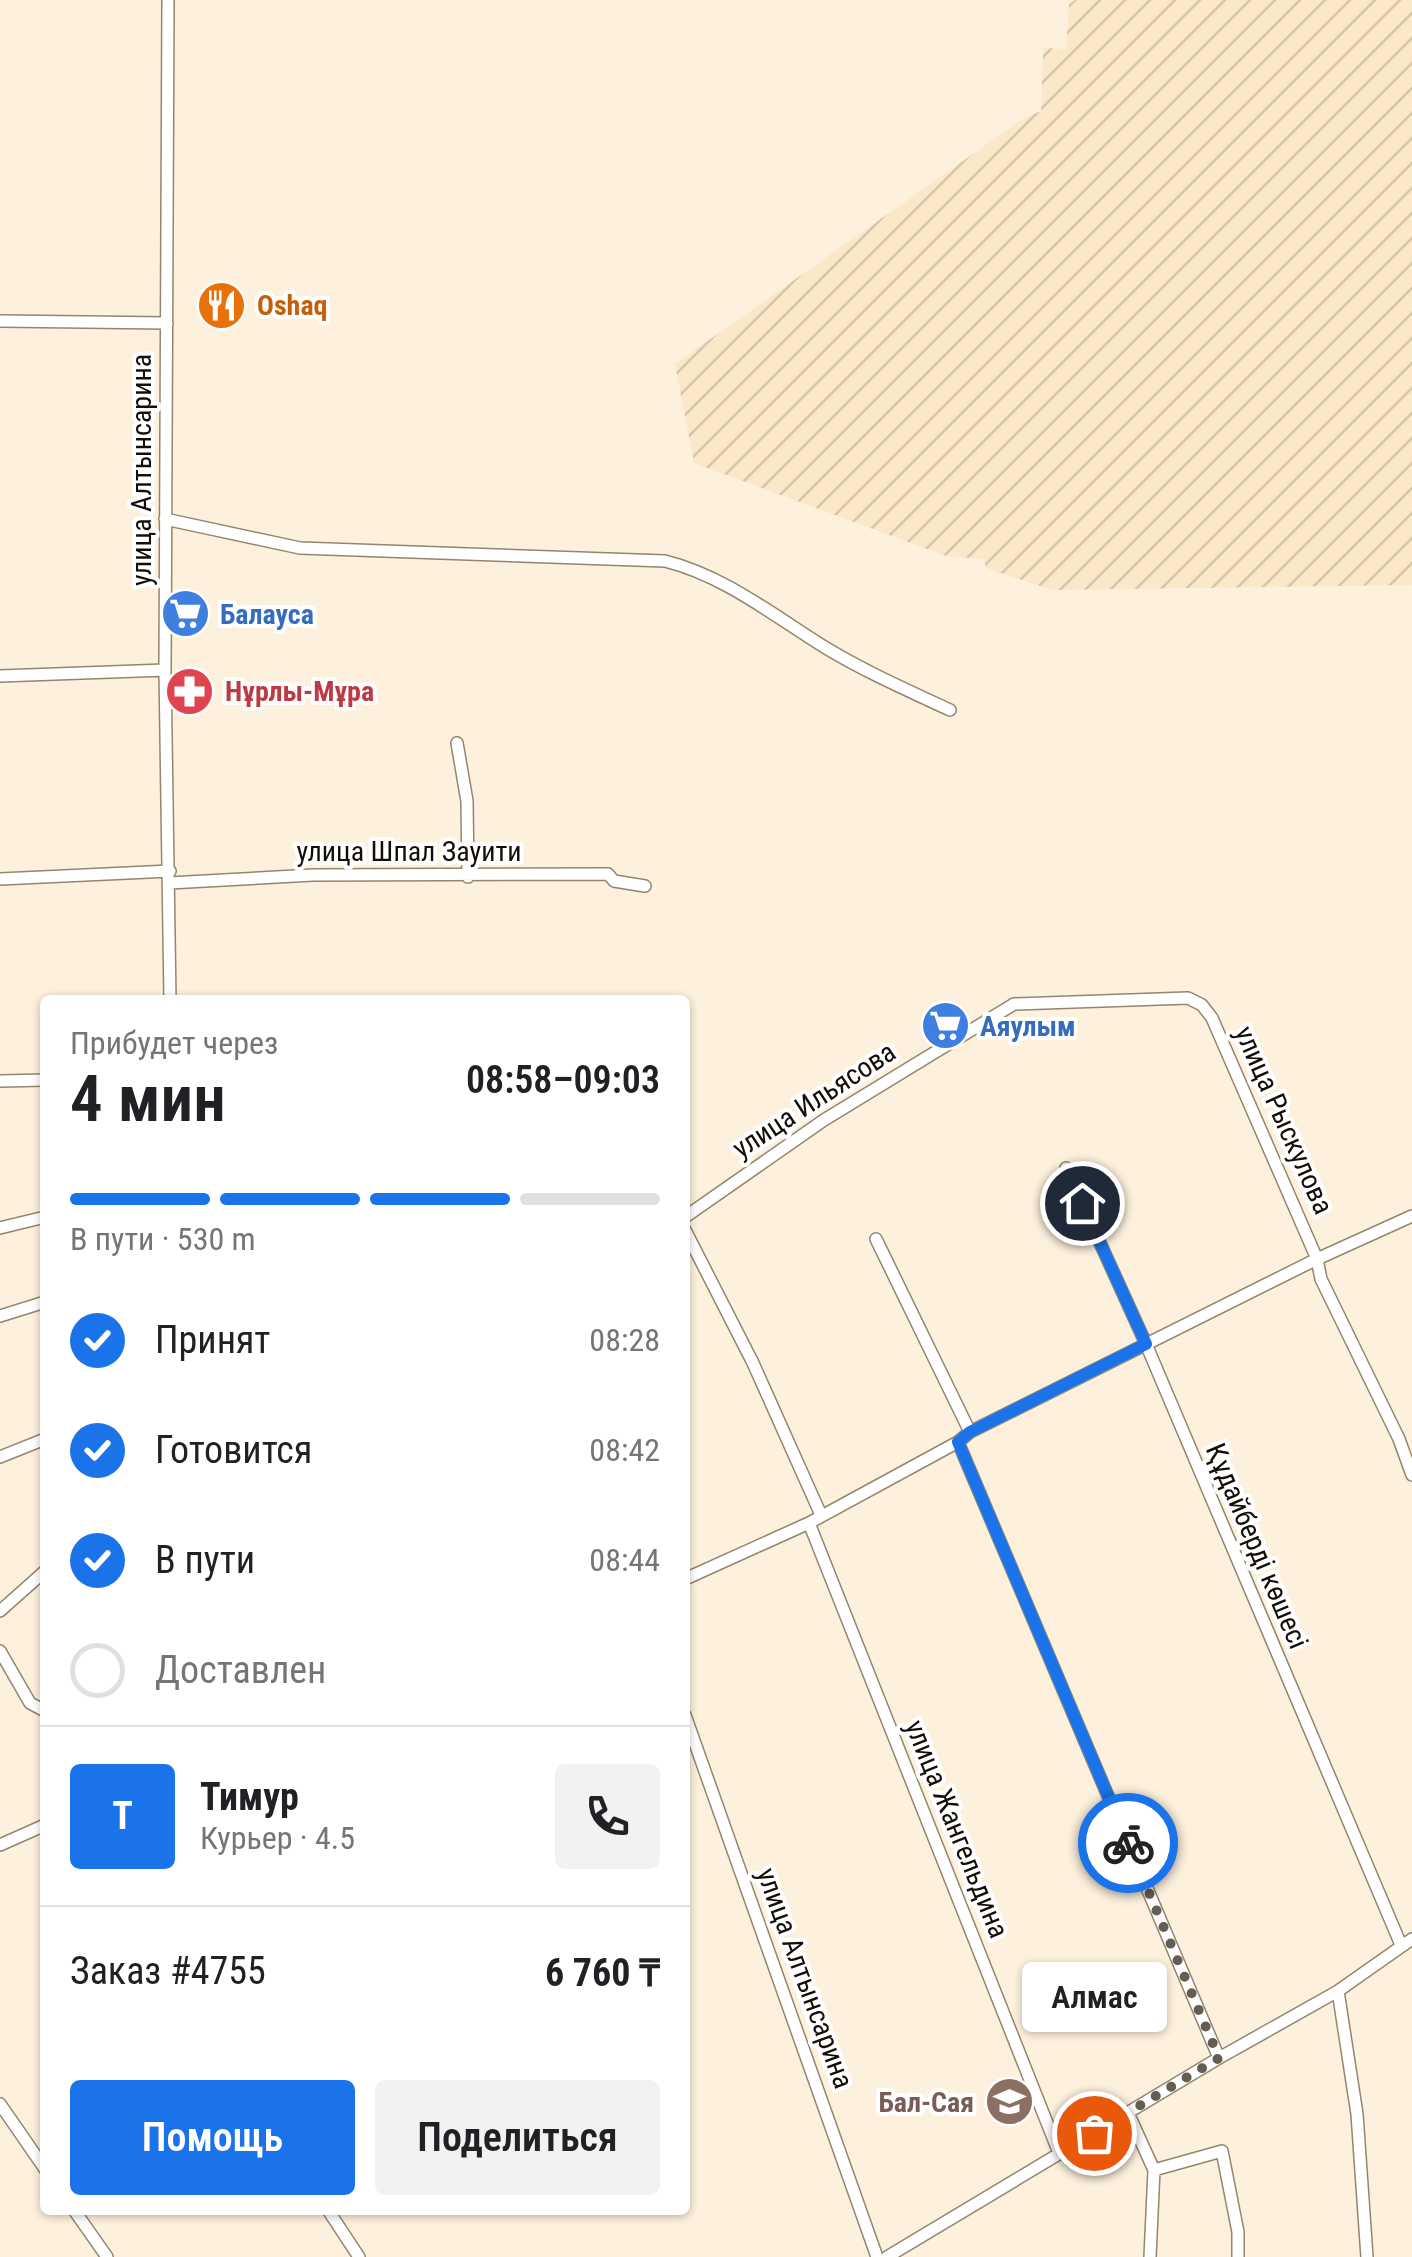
<!DOCTYPE html>
<html lang="ru">
<meta charset="utf-8">
<style>
:root{--surface:#fff;--page:#f2f2f2;--text:#202124;--muted:#757577;--line:#e0e0e0;--accent:#1a73e8}
body{margin:0;font-family:"Roboto Condensed",sans-serif;background:var(--page);color:var(--text);height:100vh;display:flex;flex-direction:column;font-size:38px;white-space:nowrap}
*{box-sizing:border-box;margin:0}
p{font-size:32px;color:var(--muted)}
.icon{flex:none;width:55px;height:55px;fill:none;stroke:currentColor;stroke-width:2;stroke-linecap:round;stroke-linejoin:round}
.map{position:relative;flex:1;overflow:hidden}
.sheet{position:absolute;left:40px;top:995px;width:650px;height:1220px;display:flex;flex-direction:column;background:var(--surface);border-radius:10px;box-shadow:0 2px 8px #0004}
.sheet>*{flex:none}
.pin{position:absolute;display:grid;place-items:center;width:85px;height:85px;color:#fff;margin:-42px;border:5px solid #fff;border-radius:50%;box-shadow:0 2px 10px #0007}
.courier{position:absolute;display:grid;place-items:center;width:100px;height:100px;margin:-50px;border:8px solid #1a73e8;border-radius:50%;background:#fff;color:#222;box-shadow:0 2px 12px #0007}
.bubble{position:absolute;height:70px;border-radius:10px;background:var(--surface);box-shadow:0 2px 8px #0004;font-size:32px;font-weight:600;line-height:70px;text-align:center}
.summary em{font-style:normal;font-weight:600}
.summary div{display:flex;flex-direction:column-reverse}
.summary{display:flex;align-items:center;justify-content:space-between;height:170px;padding:0 30px}
h1{font-size:65px;font-weight:600;line-height:75px}
.bar{display:grid;grid-template-columns:repeat(4,1fr);gap:15px 10px;align-content:center;height:120px;padding:0 30px}
.bar i{height:12px;border-radius:8px;background:var(--line)}
.bar .on{background:var(--accent)}
.bar p{grid-column:span 4}
.line{display:flex;align-items:center;gap:25px;padding:0 30px;border-top:2px solid var(--line)}
.line div{flex:1}
.round{display:grid;place-items:center;flex:none;width:105px;height:105px;border-radius:10px;background:var(--page)}
ol{padding:0 30px;list-style:none}
li{display:flex;align-items:center;gap:30px;height:110px}
li p{margin-inline-start:auto}
li .icon{padding:10px;border-radius:50%;background:var(--accent);color:#fff;stroke-width:4}
li:last-child{color:var(--muted)}
li i{width:55px;height:55px;border:5px solid var(--line);border-radius:50%}
.primary-button{display:flex;gap:20px;margin-top:auto;padding:20px 30px}
.primary-button a{flex:1;height:115px;border-radius:10px;background:var(--accent);color:#fff;font-size:40px;font-weight:600;line-height:115px;text-align:center}
.primary-button a+a{background:var(--page);color:var(--text)}
.map>svg:first-child{display:block}
.industrial{fill:url(#industrial-furrows)}
.lines{fill:none;stroke-linecap:round;stroke-linejoin:round}
.minor-casing{stroke:#93866f;stroke-width:14}
.minor{stroke:#fff;stroke-width:11}
.done{stroke:#645d51;stroke-width:10;stroke-dasharray:0 18}
.route{stroke:#1a73e8;stroke-width:12}
.labels{text-anchor:middle;dominant-baseline:central;stroke-width:8;stroke-linejoin:round;paint-order:stroke}
.food-label{font-size:28px;font-weight:bold;fill:#c56008;stroke:#fff;text-anchor:start}
.street-label{font-size:28px;fill:#120d06;stroke:#fff}
.shop-label{font-size:28px;font-weight:bold;fill:#366cbe;stroke:#fff;text-anchor:start}
.health-label{font-size:28px;font-weight:bold;fill:#be3a42;stroke:#fff;text-anchor:start}
.education-label{font-size:28px;font-weight:bold;fill:#785e54;stroke:#fff;text-anchor:end}
</style>
<div class="map">
<svg width="1412" height="2257" viewBox="0 0 1412 2257">
<defs>
<pattern id="industrial-furrows" width="10" height="10" patternUnits="userSpaceOnUse" patternTransform="scale(2.5)"><rect width="10" height="10" fill="#fae8c8"/><path d="M-1 1l2-2M0 10L10 0M9 11l2-2" fill="none" stroke="#d5c6aa"/></pattern>
</defs>
<rect width="100%" height="100%" fill="#fdf1dd"/>
<path class="industrial" d="M1075,0H1412V585L1052,590L986,568L984,559L946,556L694,463L675,364L1024,118L1041,111L1043,48L1066,49L1069,4Z"/>
<g class="lines">
<defs>
<path id="minor" d="M168,0L165,670L170,1000
M0,321L167,323
M165,519L300,548L665,561C725,576 774,616 826,648C866,672 907,690 950,710
M0,676L165,670
M457,743L467,801L468,877
M0,879L170,871
M169,883L313,875L608,874L614,881L645,886
M0,1081L45,1080
M1066,1168L1146,1344L1401,1945
M685,1217L824,1120L1014,1004L1188,998L1202,1005L1212,1018L1317,1259L1321,1279L1399,1439L1412,1475
M0,1228L45,1217
M685,1230L753,1363L821,1515
M876,1239L970,1432
M0,1316L45,1302
M958,1442L1219,2058
M0,1457L45,1439
M809,1523L1059,2153
M685,1579L809,1523L958,1442L970,1432L1317,1259L1412,1216
M0,1611L45,1571
M0,1651L30,1703L45,1711
M685,1715L877,2257
M0,1845L45,1825
M1338,1991L1357,2114L1367,2257
M0,2104L45,2169
M1128,2113L1154,2170L1150,2257
M1154,2170L1222,2151L1238,2232V2257
M74,2210L107,2257
M328,2210L359,2257
M887,2257L1219,2058L1338,1991L1412,1939"/>
</defs>
<use href="#minor" class="minor-casing"/>
<use href="#minor" class="minor"/>
</g>
<g class="lines">
<path class="done" d="M1094,2133L1219,2058L1128,1843"/>
<path class="route" d="M1082,1203L1146,1344L970,1432L958,1442L1128,1843"/>
</g>
<defs>
<symbol id="restaurant-disc" viewBox="-11 -11 22 22"><circle r="9.5" fill="#e8710a" stroke="#fff"/><path d="M-5-6h1v4h1v-4h1v4h1v-4h1v5L-1.5 .5V6h-2V.5L-5-1ZM5-6V6H3V1.5H1.5Q1.5-4 5-6Z" fill="#fff"/></symbol>
<symbol id="supermarket-disc" viewBox="-11 -11 22 22"><circle r="9.5" fill="#3f7fe0" stroke="#fff"/><path d="M-6-5.5h2.5l.6 2H6L4.5 2H-2.5L-4.4-4H-6ZM-1.5 3.2a1.3 1.3 0 1 0 .1 0ZM3 3.2a1.3 1.3 0 1 0 .1 0Z" fill="#fff"/></symbol>
<symbol id="pharmacy-disc" viewBox="-11 -11 22 22"><circle r="9.5" fill="#e0444e" stroke="#fff"/><path d="M-2-6h4v4h4v4h-4v4h-4v-4h-4v-4h4Z" fill="#fff"/></symbol>
<symbol id="school-disc" viewBox="-11 -11 22 22"><circle r="9.5" fill="#8d6e63" stroke="#fff"/><path d="M0-5L7-2L0 1L-7-2ZM-4 1L0 2.5L4 1V4Q0 6-4 4Z" fill="#fff"/></symbol>
</defs>
<g fill-rule="evenodd">
<use href="#restaurant-disc" x="194" y="278" width="55" height="55"/>
<use href="#supermarket-disc" x="158" y="586" width="55" height="55"/>
<use href="#pharmacy-disc" x="162" y="664" width="55" height="55"/>
<use href="#supermarket-disc" x="918" y="998" width="55" height="55"/>
<use href="#school-disc" x="982" y="2074" width="55" height="55"/>
</g>
<g class="labels">
<g class="food-label">
<text x="257" y="305">Oshaq</text>
</g>
<g class="street-label">
<text transform="translate(141 470) rotate(-90)">улица Алтынсарина</text>
<text x="409" y="851">улица Шпал Зауити</text>
<text transform="translate(814 1100) rotate(-33)">улица Ильясова</text>
<text transform="translate(1284 1120) rotate(66)">улица Рыскулова</text>
<text transform="translate(1257 1546) rotate(67)">Құдайберді көшесі</text>
<text transform="translate(957 1829) rotate(68)">улица Жангельдина</text>
<text transform="translate(805 1978) rotate(70)">улица Алтынсарина</text>
</g>
<g class="shop-label">
<text x="220" y="614">Балауса</text>
<text x="980" y="1026">Аяулым</text>
</g>
<g class="health-label">
<text x="225" y="691">Нұрлы-Мұра</text>
</g>
<g class="education-label">
<text x="974" y="2102">Бал-Сая</text>
</g>
</g>
</svg>
<div class="pin" style="left:1094px;top:2133px;background:#ea580c"><svg class="icon" aria-label="bag" viewBox="0 0 24 24"><path d="M5 8h14l-1 12H6zM9 8a3 3 0 0 1 6 0"/></svg></div>
<div class="pin" style="left:1082px;top:1203px;background:#1f2937"><svg class="icon" aria-label="home" viewBox="0 0 24 24"><path d="M3 11l9-7 9 7M6 9v11h12V9"/></svg></div>
<div class="courier" style="left:1128px;top:1843px"><svg class="icon" aria-label="bike" viewBox="0 0 24 24"><circle cx="6" cy="16" r="4"/><circle cx="18" cy="16" r="4"/><path d="M6 16l4-8h5l3 8M10 8l3 8H6M13 5h3"/></svg></div>
<div class="bubble" style="left:1022px;top:1962px;width:145px">Алмас</div>
<section class="sheet">
<div class="summary"><div><h1>4 мин</h1><p>Прибудет через</p></div><em>08:58–09:03</em></div>
<div class="bar"><i class="on"></i><i class="on"></i><i class="on"></i><i></i><p>В пути · 530 m</p></div>
<ol>
<li><svg class="icon" aria-label="check" viewBox="0 0 24 24"><path d="M5 12l5 5 9-10"/></svg>Принят<p>08:28</p></li>
<li><svg class="icon" aria-label="check" viewBox="0 0 24 24"><path d="M5 12l5 5 9-10"/></svg>Готовится<p>08:42</p></li>
<li><svg class="icon" aria-label="check" viewBox="0 0 24 24"><path d="M5 12l5 5 9-10"/></svg>В пути<p>08:44</p></li>
<li><i></i>Доставлен</li>
</ol>
<div class="line" style="height:180px"><b class="round" style="background:var(--accent);color:#fff">Т</b><div><b>Тимур</b><p>Курьер · 4.5</p></div><a class="round"><svg class="icon" aria-label="phone" viewBox="0 0 24 24"><path d="M5 4h4l2 5-3 2q2 4 5 5l2-3 5 2v4C11 20 4 13 5 4z"/></svg></a></div>
<div class="line" style="height:130px"><div>Заказ #4755</div><b>6 760 ₸</b></div>
<div class="primary-button"><a>Помощь</a><a>Поделиться</a></div>
</section>
</div>
